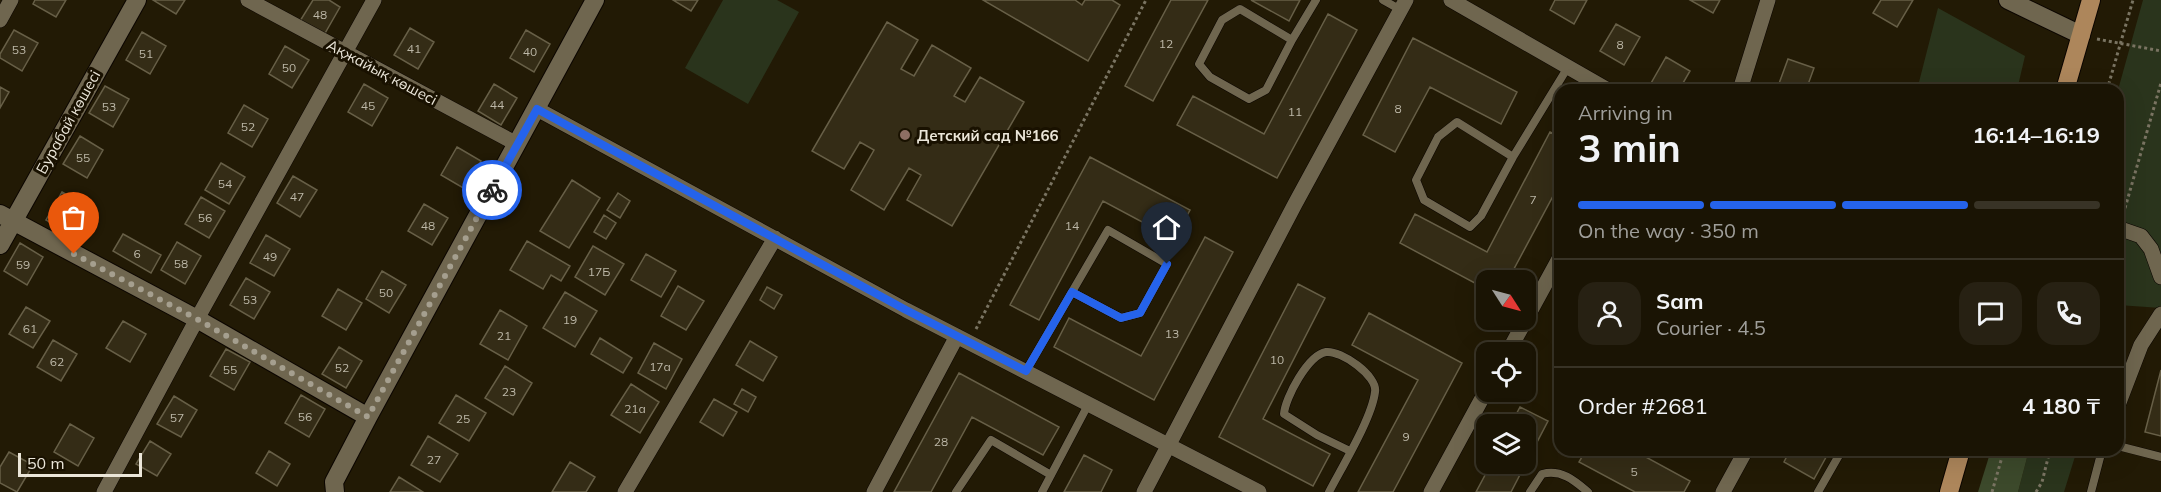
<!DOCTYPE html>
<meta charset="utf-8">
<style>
:root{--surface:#1a1404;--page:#272113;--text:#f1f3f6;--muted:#9f9e9a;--line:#383326;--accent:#2563eb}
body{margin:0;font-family:Mulish,sans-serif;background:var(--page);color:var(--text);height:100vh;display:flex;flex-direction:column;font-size:22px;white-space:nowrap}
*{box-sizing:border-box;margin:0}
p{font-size:20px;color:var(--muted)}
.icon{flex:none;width:33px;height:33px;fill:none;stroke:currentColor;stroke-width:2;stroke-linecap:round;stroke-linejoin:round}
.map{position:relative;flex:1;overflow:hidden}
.sheet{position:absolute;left:1554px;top:84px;width:570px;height:372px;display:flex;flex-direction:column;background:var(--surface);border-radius:18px;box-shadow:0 6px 24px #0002,0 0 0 2px var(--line)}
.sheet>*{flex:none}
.needle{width:39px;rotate:126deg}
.controls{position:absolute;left:1476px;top:270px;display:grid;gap:12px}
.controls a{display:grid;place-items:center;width:60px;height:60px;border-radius:12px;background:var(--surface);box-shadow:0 6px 24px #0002,0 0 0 2px var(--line);font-size:30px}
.scale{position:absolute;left:18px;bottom:15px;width:124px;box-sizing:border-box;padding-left:6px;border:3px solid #ebe6d9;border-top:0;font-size:16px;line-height:21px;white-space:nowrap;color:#ebe6d9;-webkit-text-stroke:4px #191100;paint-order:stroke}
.pin{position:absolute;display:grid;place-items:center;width:51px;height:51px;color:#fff;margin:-62px -26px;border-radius:50% 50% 50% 0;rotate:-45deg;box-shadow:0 0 6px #0007}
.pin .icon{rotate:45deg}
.courier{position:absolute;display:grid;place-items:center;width:60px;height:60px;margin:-30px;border:4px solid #2563eb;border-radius:50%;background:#fff;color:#222;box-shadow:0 2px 8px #0007}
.head em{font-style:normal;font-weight:700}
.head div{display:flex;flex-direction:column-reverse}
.head{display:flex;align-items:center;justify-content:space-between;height:102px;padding:0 24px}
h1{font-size:39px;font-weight:700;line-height:45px}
.bar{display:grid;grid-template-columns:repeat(4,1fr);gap:9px 6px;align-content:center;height:72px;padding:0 24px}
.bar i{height:8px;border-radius:4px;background:var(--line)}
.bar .current{background:var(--accent)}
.bar p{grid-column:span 4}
.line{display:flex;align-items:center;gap:15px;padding:0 24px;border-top:2px solid var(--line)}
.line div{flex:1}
.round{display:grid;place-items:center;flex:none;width:63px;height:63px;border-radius:18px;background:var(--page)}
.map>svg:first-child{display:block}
.green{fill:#2a341c}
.forest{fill:#3c492b}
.building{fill:#342c16;stroke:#675f47;stroke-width:1.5}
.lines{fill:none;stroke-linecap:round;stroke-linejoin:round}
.lane-casing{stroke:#0b0500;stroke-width:9}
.street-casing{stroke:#0b0500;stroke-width:16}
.secondary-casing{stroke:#0b0500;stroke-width:20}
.primary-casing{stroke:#0b0500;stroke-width:20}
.path{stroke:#7a7462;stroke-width:3;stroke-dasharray:3 3;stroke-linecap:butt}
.lane{stroke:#6f664f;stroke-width:8}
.street{stroke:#6f664f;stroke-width:15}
.secondary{stroke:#6f664f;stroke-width:18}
.primary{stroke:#ad865b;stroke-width:18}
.done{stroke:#a59f8f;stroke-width:6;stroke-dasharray:0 10.8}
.route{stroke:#2563eb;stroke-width:8}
.education-dot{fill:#8d6e63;stroke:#191100;stroke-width:2}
.labels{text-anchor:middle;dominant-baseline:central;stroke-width:6;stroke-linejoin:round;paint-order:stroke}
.number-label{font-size:12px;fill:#bdb8a8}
.street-label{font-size:15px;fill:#ebe6d9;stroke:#191100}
.poi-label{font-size:15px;font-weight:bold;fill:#ebe6d9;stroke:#191100;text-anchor:start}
</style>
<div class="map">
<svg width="2161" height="492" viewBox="0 0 2161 492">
<rect width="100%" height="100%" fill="#221a05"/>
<path class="green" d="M723,0H777L799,12L748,104L685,68Z
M2143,0H2161V308L2118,305V90Z
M1938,8L2025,56L2017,90H1930L1918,86Z
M2029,450H2077L2064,492H2018Z"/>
<path class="forest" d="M1991,450H2029L2018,492H1978Z"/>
<path class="building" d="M35,0H66L56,17L33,4Z
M153,0H185L176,14Z
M313,0H329L340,7L324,35L300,21Z
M673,0H698L691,11Z
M983,0H1075L1082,5L1085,0H1112L1120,5L1088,61Z
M1171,0H1208L1153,101L1125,86Z
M1251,0H1300L1289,21Z
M1555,0H1587L1574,24L1550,10Z
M1690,0H1720L1713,13Z
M1881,0H1913L1897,27L1873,13Z
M1328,14L1357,30L1277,178L1177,125L1193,96L1264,134Z
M887,22L918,40L901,69L914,76L932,45L971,68L954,96L965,102L980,77L1024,102L952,226L907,200L921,175L909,168L884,210L851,190L874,150L860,142L844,169L812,151Z
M1616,24L1640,37L1624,65L1600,51Z
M410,28L434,42L418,69L394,55Z
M14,30L38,43L22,71L0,58V54Z
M526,30L550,44L534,72L510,58Z
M142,32L166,46L150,74L126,60Z
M1413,38L1517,92L1501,124L1430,87L1395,152L1363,135Z
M285,46L309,60L292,88L269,74Z
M1666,57L1690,71L1679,90H1659L1650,85Z
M1788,59L1814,68L1806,90L1777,89Z
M364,84L388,98L372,126L348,112Z
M494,84L517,98L501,125L478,111Z
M105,86L129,99L113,127L89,113Z
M0,87L9,92L0,108Z
M244,105L268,119L252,147L228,133Z
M1550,132L1560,137V183L1508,280H1486V289L1400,243L1415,214L1487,252Z
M80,136L103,150L87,178L63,164Z
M457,147L481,161L465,189L441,175Z
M1090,157L1190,210L1174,239L1103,201L1039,320L1010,305Z
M221,163L245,177L229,204L205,190Z
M293,176L317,190L300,217L277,203Z
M572,180L600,198L569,248L540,231Z
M62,192L86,206L70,234L46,220Z
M618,193L630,201L620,218L607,210Z
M201,197L225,211L209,238L185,224Z
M424,204L448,218L432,245L408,231Z
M604,215L616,223L606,239L594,232Z
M123,234L161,255L151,273L113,251Z
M266,235L290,249L274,276L250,263Z
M1205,237L1233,252L1154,400L1054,347L1069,318L1141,356Z
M527,241L570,266L561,281L551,275L543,289L510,270Z
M177,242L201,256L185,284L161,270Z
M20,243L43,257L27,285L4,271Z
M593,246L624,264L605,295L575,277Z
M646,254L676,271L661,297L631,280Z
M382,271L406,285L389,313L366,299Z
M246,278L270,292L254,319L230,305Z
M1298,284L1325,298L1263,419L1330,454L1313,486L1219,437Z
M678,286L704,301L686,330L661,316Z
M767,287L782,295L774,309L760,300Z
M338,289L362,303L346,330L322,316Z
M565,292L597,311L575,347L543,328Z
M26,307L50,321L33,348L9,334Z
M500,310L527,326L508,360L480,344Z
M1369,313L1462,363L1393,492H1358L1418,380L1352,345Z
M123,321L146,334L130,362L106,348Z
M600,338L632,358L623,373L591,354Z
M53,340L77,354L61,381L37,367Z
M750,341L777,357L763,381L736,365Z
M654,343L682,359L666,389L638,373Z
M339,347L362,361L346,388L322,374Z
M226,349L250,362L234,390L210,376Z
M505,366L532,383L513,415L485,398Z
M2161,370V436L2145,432Z
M959,373L1059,427L1043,455L972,417L931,492H894Z
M631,384L659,402L640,433L611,415Z
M742,389L756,397L748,412L734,404Z
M301,395L325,409L309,437L285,423Z
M456,395L486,413L469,441L439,423Z
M174,396L197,410L181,437L157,424Z
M714,399L737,412L723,436L700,422Z
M1520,407L1548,421L1511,492H1476L1491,464H1526V424H1511Z
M70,424L94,438L78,466L54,452Z
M428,436L458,454L440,482L411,465Z
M150,441L171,454L157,476L136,464Z
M1586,450H1633L1690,481L1684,492H1635L1579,462Z
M1790,450H1830L1814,479L1784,462Z
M269,451L290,464L277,486L256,473Z
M9,452L33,465L17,492L0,483V467Z
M1084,455L1112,470L1101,492H1064Z
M570,462L595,477L586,492H552Z
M399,477L423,492H390Z"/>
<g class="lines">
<defs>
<path id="lane" d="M1383,0L1401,10
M1292,40L1240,9L1222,20L1199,64L1210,77L1249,99L1266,90L1292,40L1316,0
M1513,157L1457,122L1438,137L1416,180L1424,200L1470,227L1481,216L1513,157L1568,67
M1026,371L1108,230L1167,264L1140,313L1121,318L1072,292
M2118,446L2161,457
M956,492L991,440L1051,475
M1042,492L1089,403
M1329,492C1342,467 1372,418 1375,392C1378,376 1341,350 1326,352C1308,355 1285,398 1284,414L1317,435L1350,451
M1530,492L1542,474C1561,469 1574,480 1588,492
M1818,492L1842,450
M2091,492L2102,450"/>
<path id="street" d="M248,0L517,144
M1451,0L1608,90
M0,20L11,0
M1740,90L1768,0
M537,109L906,310L1259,492
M2118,228L2141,236L2151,249L2161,277
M1508,352L1560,257
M2118,405L2141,345L2161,314
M104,492L197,319L374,0
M625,492L775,238
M874,492L957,336
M1144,492L1295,204L1406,0
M1431,492L1486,391
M1723,492L1746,450"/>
<path id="secondary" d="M2008,0L2081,35
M0,214L197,319L368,417
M0,245L137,0
M335,492L334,482L368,417L595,0"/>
<path id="primary" d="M2065,90L2091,0
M1949,492L1961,450"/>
</defs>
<use href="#lane" class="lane-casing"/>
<use href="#street" class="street-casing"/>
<use href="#secondary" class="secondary-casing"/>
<use href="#primary" class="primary-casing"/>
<path class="path" d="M2097,39L2161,51
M2107,90L2133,0
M2125,208L2161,83
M976,329L1146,0
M1992,492L2004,450
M2036,492L2042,482L2050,450"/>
<use href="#lane" class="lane"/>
<use href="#street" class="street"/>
<use href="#secondary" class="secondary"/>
<use href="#primary" class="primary"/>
</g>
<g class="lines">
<path class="done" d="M74,254L197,319L368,417L492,190"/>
<path class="route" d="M492,190L537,109L906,310L1026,371L1072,292L1121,318L1140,313L1167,264"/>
</g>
<circle class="education-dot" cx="905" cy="135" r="6"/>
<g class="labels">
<g class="number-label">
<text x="320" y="14">48</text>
<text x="1166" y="43">12</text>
<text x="1620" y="44">8</text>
<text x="414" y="48">41</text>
<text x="19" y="49">53</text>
<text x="530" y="51">40</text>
<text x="146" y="53">51</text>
<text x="289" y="67">50</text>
<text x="497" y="104">44</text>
<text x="368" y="105">45</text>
<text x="109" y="106">53</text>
<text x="1398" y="108">8</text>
<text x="1295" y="111">11</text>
<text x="248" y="126">52</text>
<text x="83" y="157">55</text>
<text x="225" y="183">54</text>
<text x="297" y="196">47</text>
<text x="1533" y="199">7</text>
<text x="205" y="217">56</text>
<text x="428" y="225">48</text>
<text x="1072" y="225">14</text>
<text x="137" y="253">6</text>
<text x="270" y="256">49</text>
<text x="181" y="263">58</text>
<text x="23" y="264">59</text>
<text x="599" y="271">17Б</text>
<text x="386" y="292">50</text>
<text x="250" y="299">53</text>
<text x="570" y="319">19</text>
<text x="30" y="328">61</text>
<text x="1172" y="333">13</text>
<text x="504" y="335">21</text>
<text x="1277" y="359">10</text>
<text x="57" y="361">62</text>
<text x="660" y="366">17а</text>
<text x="342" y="367">52</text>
<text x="230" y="369">55</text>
<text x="509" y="391">23</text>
<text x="635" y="408">21а</text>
<text x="305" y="416">56</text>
<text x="177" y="417">57</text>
<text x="463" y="418">25</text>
<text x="1406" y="436">9</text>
<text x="941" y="441">28</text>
<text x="434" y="459">27</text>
<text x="1634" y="471">5</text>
</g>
<g class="street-label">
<text transform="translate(382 72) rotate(28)">Ақжайық көшесі</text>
<text transform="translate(68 122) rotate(-61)">Бурабай көшесі</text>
</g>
<g class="poi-label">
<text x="917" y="135">Детский сад №166</text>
</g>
</g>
</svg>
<div class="controls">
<a><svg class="needle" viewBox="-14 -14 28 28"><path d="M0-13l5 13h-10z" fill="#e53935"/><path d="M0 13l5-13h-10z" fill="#9f9e9a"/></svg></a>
<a><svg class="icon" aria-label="locate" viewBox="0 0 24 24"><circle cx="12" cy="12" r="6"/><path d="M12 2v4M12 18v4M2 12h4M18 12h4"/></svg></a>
<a><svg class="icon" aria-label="layers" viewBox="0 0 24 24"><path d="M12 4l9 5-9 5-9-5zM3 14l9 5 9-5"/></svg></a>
</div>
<div class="scale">50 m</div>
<div class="pin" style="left:74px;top:254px;background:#ea580c"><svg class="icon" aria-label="bag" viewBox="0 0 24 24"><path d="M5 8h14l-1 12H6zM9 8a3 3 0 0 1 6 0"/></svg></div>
<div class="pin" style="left:1167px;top:264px;background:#1f2937"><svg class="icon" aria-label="home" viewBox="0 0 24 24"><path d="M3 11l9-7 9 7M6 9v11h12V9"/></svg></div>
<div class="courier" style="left:492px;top:190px"><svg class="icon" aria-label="bike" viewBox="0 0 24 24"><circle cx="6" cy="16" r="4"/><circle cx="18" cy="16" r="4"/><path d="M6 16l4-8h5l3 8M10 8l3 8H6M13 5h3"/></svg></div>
<section class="sheet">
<div class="head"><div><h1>3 min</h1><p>Arriving in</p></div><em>16:14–16:19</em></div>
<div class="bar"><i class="current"></i><i class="current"></i><i class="current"></i><i></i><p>On the way · 350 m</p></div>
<div class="line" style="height:108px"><a class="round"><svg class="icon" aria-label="person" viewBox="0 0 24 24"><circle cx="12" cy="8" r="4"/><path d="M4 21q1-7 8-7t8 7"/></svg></a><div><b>Sam</b><p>Courier · 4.5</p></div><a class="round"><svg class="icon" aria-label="chat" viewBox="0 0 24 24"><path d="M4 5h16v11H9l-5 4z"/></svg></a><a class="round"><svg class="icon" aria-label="phone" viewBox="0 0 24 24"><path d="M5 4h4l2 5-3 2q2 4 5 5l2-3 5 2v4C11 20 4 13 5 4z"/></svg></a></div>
<div class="line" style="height:78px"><div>Order #2681</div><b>4 180 ₸</b></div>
</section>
</div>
